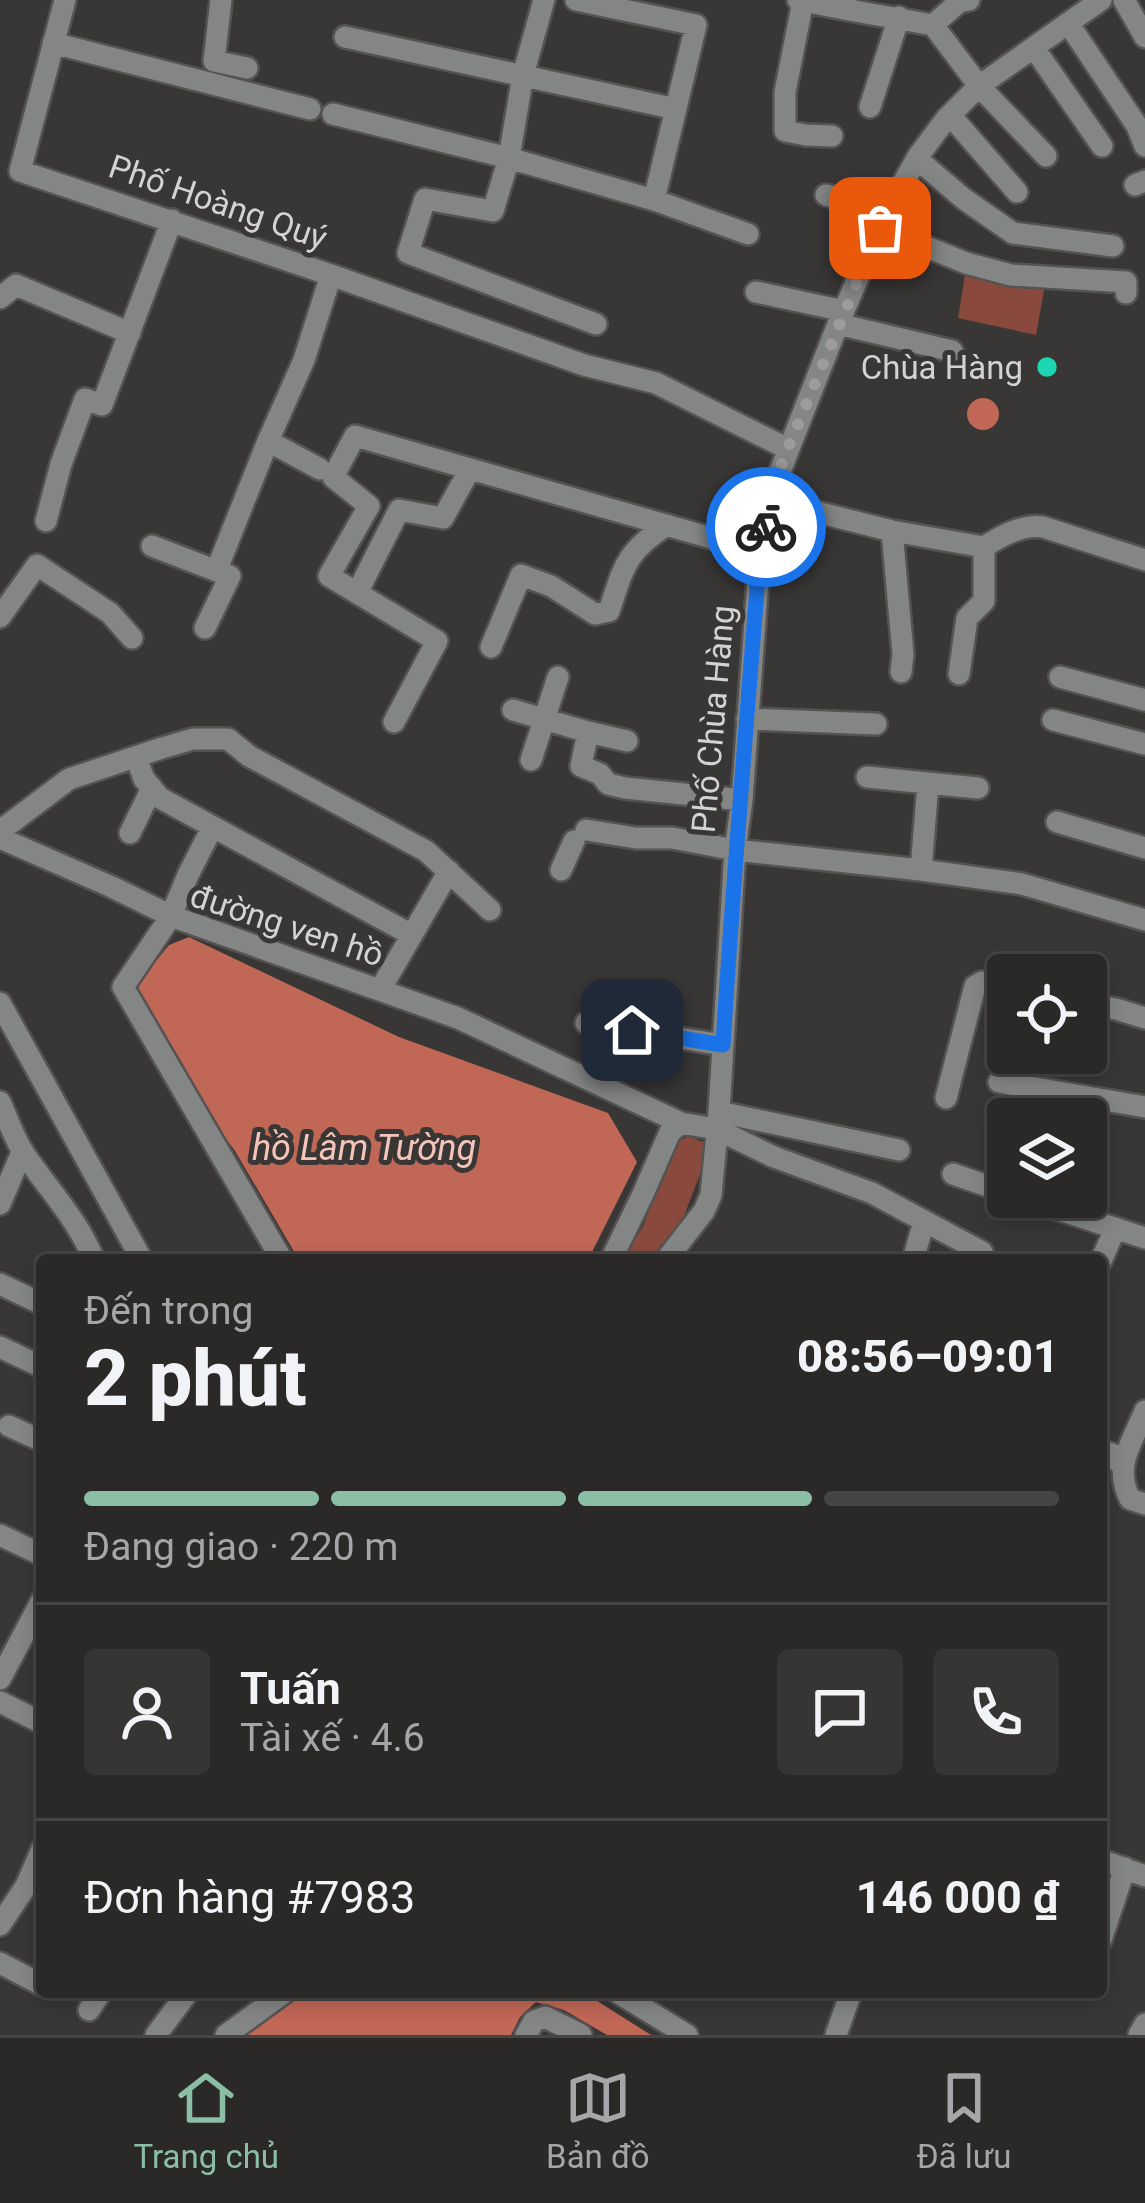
<!DOCTYPE html>
<html lang="vi">
<meta charset="utf-8">
<style>
:root{--surface:#2b2828;--page:#373434;--text:#f1f3f6;--muted:#a6a6a8;--line:#474445;--accent:#8abfa5}
body{margin:0;font-family:Roboto,sans-serif;background:var(--page);color:var(--text);height:100vh;display:flex;flex-direction:column;font-size:45px;white-space:nowrap}
*{box-sizing:border-box;margin:0}
p{font-size:39px;color:var(--muted)}
.icon{flex:none;width:66px;height:66px;fill:none;stroke:currentColor;stroke-width:2;stroke-linecap:round;stroke-linejoin:round}
.map{position:relative;flex:1;overflow:hidden}
.drawer{position:absolute;left:36px;top:1254px;width:1071px;height:744px;display:flex;flex-direction:column;background:var(--surface);border-radius:12px;box-shadow:0 6px 18px #0003,0 0 0 3px var(--line)}
.drawer>*{flex:none}
.tools{position:absolute;left:987px;top:954px;display:grid;gap:24px}
.tools a{display:grid;place-items:center;width:120px;height:120px;border-radius:12px;background:var(--surface);box-shadow:0 6px 18px #0003,0 0 0 3px var(--line);font-size:60px}
.pin{position:absolute;display:grid;place-items:center;width:102px;height:102px;color:#fff;margin:-51px;border-radius:24px;box-shadow:0 6px 18px #0006}
.courier{position:absolute;display:grid;place-items:center;width:120px;height:120px;margin:-60px;border:9px solid #1a73e8;border-radius:50%;background:#fff;color:#222;box-shadow:0 3px 15px #0007}
.summary em{font-style:normal;font-weight:800}
.summary div{display:flex;flex-direction:column-reverse}
.summary{display:flex;align-items:center;justify-content:space-between;height:204px;padding:0 48px}
h1{font-size:78px;font-weight:800;line-height:90px}
.bar{display:grid;grid-template-columns:repeat(4,1fr);gap:18px 12px;align-content:center;height:144px;padding:0 48px}
.bar i{height:15px;border-radius:9px;background:var(--line)}
.bar .current{background:var(--accent)}
.bar p{grid-column:span 4}
.line{display:flex;align-items:center;gap:30px;padding:0 48px;border-top:3px solid var(--line)}
.line div{flex:1}
.round{display:grid;place-items:center;flex:none;width:126px;height:126px;border-radius:12px;background:var(--page)}
.menu{display:flex;justify-content:space-around;align-items:center;height:168px;border-top:3px solid var(--line);background:var(--surface);font-size:33px;color:var(--muted)}
.menu a{display:grid;justify-items:center;gap:6px}
.menu .current{color:var(--accent)}
.map>svg:first-child{display:block}
.green{fill:#894a3d}
.water{fill:#c06756}
.lines{fill:none;stroke-linecap:round;stroke-linejoin:round}
.minor-casing{stroke:#555252;stroke-width:26}
.minor{stroke:#848685;stroke-width:21}
.done{stroke:#9e9b9b;stroke-width:12;stroke-dasharray:0 21.6}
.route{stroke:#1a73e8;stroke-width:15}
.poi-dot{fill:#1cd5b1;stroke:#393636;stroke-width:4.5}
.labels{text-anchor:middle;dominant-baseline:central;stroke-width:10;stroke-linejoin:round;paint-order:stroke}
.street-label{font-size:33px;fill:#d4d2d2;stroke:#393636}
.poi-label{font-size:33px;fill:#d4d2d2;stroke:#393636;text-anchor:end}
.water-label{font-size:36px;font-style:italic;fill:#f5c4b9;stroke:#393636}
</style>
<div class="map">
<svg width="1145" height="2035" viewBox="0 0 1145 2035">
<rect width="100%" height="100%" fill="#393636"/>
<path class="green" d="M965,275L1044,290L1036,335L958,318Z
M688,1136L703,1142L705,1161L676,1237L652,1260H620L643,1227L671,1146Z"/>
<path class="water" d="M967 414a16 16 0 1 1 32 0a16 16 0 1 1-32 0Z
M189,937L399,1037L608,1113L637,1162L588,1260H299L235,1151L179,1076L135,997L142,978L169,945Z
M295,1992H583L651,2035H607L564,2010L536,2002L520,2017L511,2035H244L290,2000Z"/>
<g class="lines">
<defs>
<path id="minor" d="M65,0L20,171L331,275L304,360L268,441L217,569
M221,0L214,61L247,68
M576,0L696,25L654,200L509,158L493,211L425,199L408,253L596,324
M798,0L849,10
M845,0L849,10L933,25L979,86L1046,156
M1124,0L1145,37
M803,1L785,92V131L806,135L832,136
M1068,23L1137,126L1145,146
M933,25L959,2L969,0
M345,37L676,109
M53,43L310,109
M1034,48L1102,146
M870,107L899,17
M333,114L509,158L523,75L544,0
M950,115L1017,192
M917,159L964,199L1013,233L1113,246
M1135,185L1145,181
M826,195L887,211
M654,200L748,234
M880,228L966,263L1011,275L1126,282V293
M331,275L584,365L656,383L788,449
M756,292L844,311
M0,298L16,285L130,333
M838,324L952,351
M268,441L320,469
M773,501L892,531L984,547C1001,536 1022,524 1043,527L1145,560
M46,521L61,464L85,399L102,405L172,220
M892,531L903,654L901,672
M152,546L230,576L205,628
M357,593L399,510L443,518L470,469
M0,617L37,565L110,613L132,638
M491,647L521,575L551,586L595,614L609,611C624,567 625,552 667,525
M959,674L967,618L984,601V547
M1060,677L1145,700
M513,710L588,732L581,766L600,774L608,784L625,788L742,800
M747,719L876,724
M1053,720L1145,744
M394,722L437,641L329,576L369,506L333,477L355,436L760,552
M588,732L627,741
M136,757L144,779L160,798L412,935
M531,760L558,677
M867,777L978,788
M1057,822L1145,848
M212,828L188,875L171,916L123,987L282,1260
M586,830L636,838H672L735,850L921,870L1022,884L1145,920
M0,831L69,779L162,748L193,739H228L249,756L426,851L490,910
M130,833L152,788
M0,838L112,887L171,916L458,1018L681,1123
M561,870L574,841
M921,870L928,783
M380,990L449,871
M0,1003L142,1260
M1086,1004L1116,1009L1145,1018
M586,1023L723,1045
M999,1082L1145,1107
M946,1098L975,986L982,982L1008,989
M0,1102C8,1119 14,1139 25,1155C49,1190 78,1220 94,1260
M719,1112L899,1150
M953,1174L1008,1193
M1020,1197L1145,1238
M0,1204L22,1152
M611,1260L643,1194L670,1132L681,1123L716,1129L774,1157L872,1193L982,1252
M666,1260L704,1211L711,1195L719,1112L735,850L742,800L760,552L779,474L838,324L887,211L919,155L946,119L979,86L1101,0
M913,1260L924,1221
M1101,1261L1115,1229
M0,1284L42,1304
M0,1347L42,1367
M1145,1411C1132,1443 1113,1466 1130,1499L1145,1504
M9,1426L42,1441
M1101,1451L1112,1454L1122,1466
M0,1535L42,1555
M0,1679L42,1600
M0,1702L42,1723
M1101,1860L1145,1876
M0,1925L26,1886L42,1849
M1101,1940L1125,1868
M0,1963L42,1985
M617,1992L687,2035
M89,2010L101,1992
M156,2035L188,1992
M226,2035L285,1992
M526,2035L534,2021L545,2017L581,2035
M836,2035L851,1992
M1139,2035L1145,2024"/>
</defs>
<use href="#minor" class="minor-casing"/>
<use href="#minor" class="minor"/>
</g>
<g class="lines">
<path class="done" d="M766,527L778,474L788,448L880,228"/>
<path class="route" d="M632,1030L723,1045C733,880 747,716 760,552L766,527"/>
</g>
<circle class="poi-dot" cx="1047" cy="367" r="12"/>
<g class="labels">
<g class="street-label">
<text transform="translate(218 202) rotate(19)">Phố Hoàng Quý</text>
<text transform="translate(713 719) rotate(-85)">Phố Chùa Hàng</text>
<text transform="translate(287 925) rotate(18)">đường ven hồ</text>
</g>
<g class="poi-label">
<text x="1023" y="367">Chùa Hàng</text>
</g>
<g class="water-label">
<text x="364" y="1148">hồ Lâm Tường</text>
</g>
</g>
</svg>
<div class="tools">
<a><svg class="icon" aria-label="locate" viewBox="0 0 24 24"><circle cx="12" cy="12" r="6"/><path d="M12 2v4M12 18v4M2 12h4M18 12h4"/></svg></a>
<a><svg class="icon" aria-label="layers" viewBox="0 0 24 24"><path d="M12 4l9 5-9 5-9-5zM3 14l9 5 9-5"/></svg></a>
</div>
<div class="pin" style="left:880px;top:228px;background:#ea580c"><svg class="icon" aria-label="bag" viewBox="0 0 24 24"><path d="M5 8h14l-1 12H6zM9 8a3 3 0 0 1 6 0"/></svg></div>
<div class="pin" style="left:632px;top:1030px;background:#1f2937"><svg class="icon" aria-label="home" viewBox="0 0 24 24"><path d="M3 11l9-7 9 7M6 9v11h12V9"/></svg></div>
<div class="courier" style="left:766px;top:527px"><svg class="icon" aria-label="bike" viewBox="0 0 24 24"><circle cx="6" cy="16" r="4"/><circle cx="18" cy="16" r="4"/><path d="M6 16l4-8h5l3 8M10 8l3 8H6M13 5h3"/></svg></div>
<section class="drawer">
<div class="summary"><div><h1>2 phút</h1><p>Đến trong</p></div><em>08:56–09:01</em></div>
<div class="bar"><i class="current"></i><i class="current"></i><i class="current"></i><i></i><p>Đang giao · 220 m</p></div>
<div class="line" style="height:216px"><a class="round"><svg class="icon" aria-label="person" viewBox="0 0 24 24"><circle cx="12" cy="8" r="4"/><path d="M4 21q1-7 8-7t8 7"/></svg></a><div><b>Tuấn</b><p>Tài xế · 4.6</p></div><a class="round"><svg class="icon" aria-label="chat" viewBox="0 0 24 24"><path d="M4 5h16v11H9l-5 4z"/></svg></a><a class="round"><svg class="icon" aria-label="phone" viewBox="0 0 24 24"><path d="M5 4h4l2 5-3 2q2 4 5 5l2-3 5 2v4C11 20 4 13 5 4z"/></svg></a></div>
<div class="line" style="height:156px"><div>Đơn hàng #7983</div><b>146 000 ₫</b></div>
</section>
</div>
<nav class="menu">
<a class="current"><svg class="icon" aria-label="home" viewBox="0 0 24 24"><path d="M3 11l9-7 9 7M6 9v11h12V9"/></svg>Trang chủ</a>
<a><svg class="icon" aria-label="map" viewBox="0 0 24 24"><path d="M3 6l6-2 6 2 6-2v14l-6 2-6-2-6 2zM9 4v14M15 6v14"/></svg>Bản đồ</a>
<a><svg class="icon" aria-label="saved" viewBox="0 0 24 24"><path d="M7 4h10v16l-5-4-5 4z"/></svg>Đã lưu</a>
</nav>
